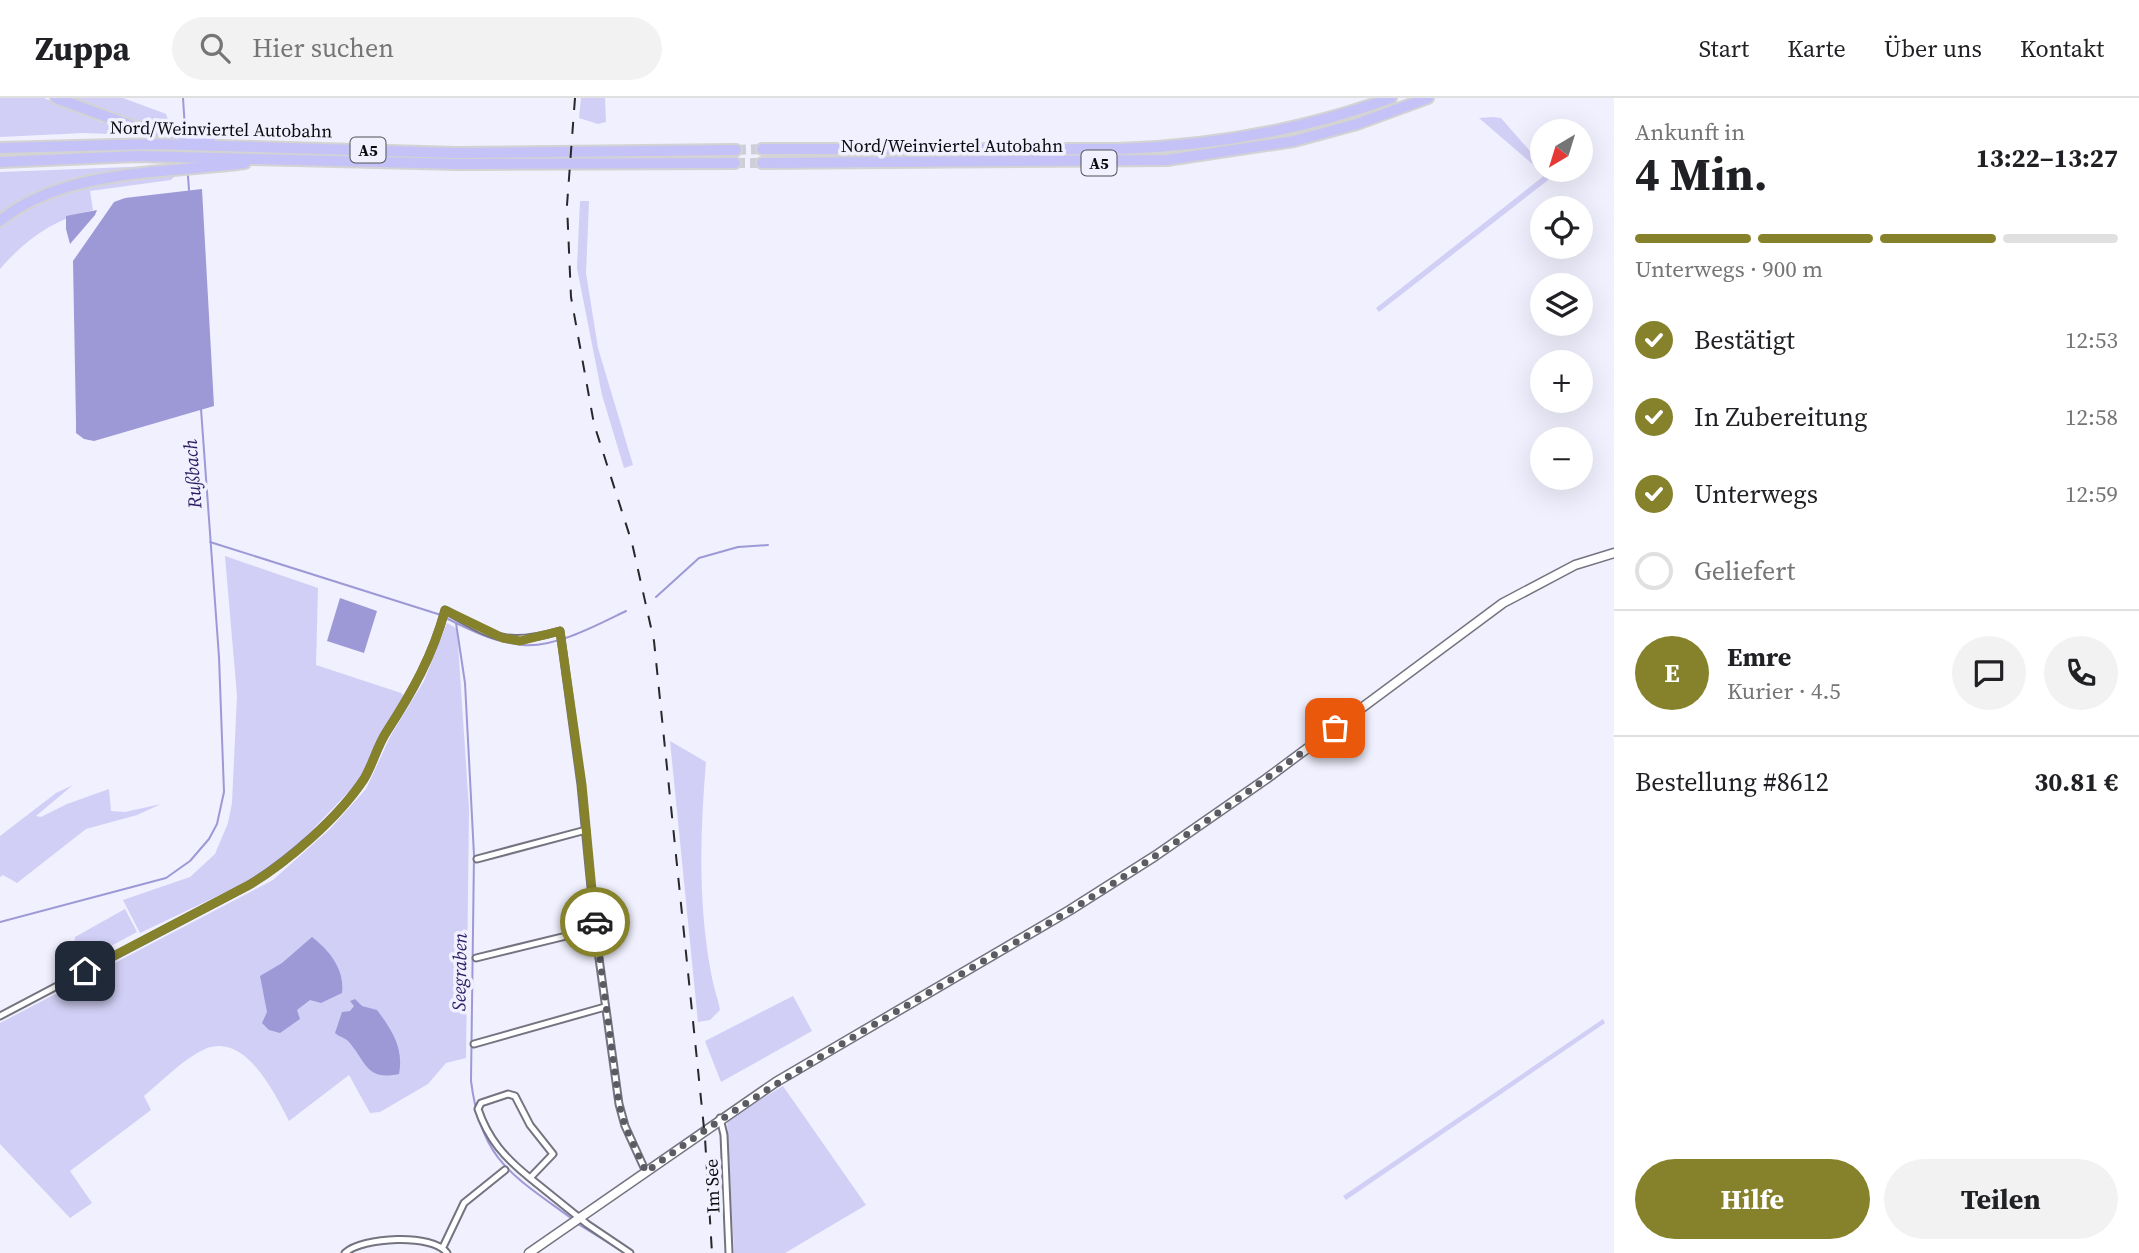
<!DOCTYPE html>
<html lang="de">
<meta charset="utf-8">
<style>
:root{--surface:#fff;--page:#f2f2f2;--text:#202124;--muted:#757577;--line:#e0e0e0;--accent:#86822b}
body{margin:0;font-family:"Source Serif 4",serif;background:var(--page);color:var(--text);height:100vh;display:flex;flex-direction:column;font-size:26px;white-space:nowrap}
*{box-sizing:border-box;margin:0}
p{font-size:23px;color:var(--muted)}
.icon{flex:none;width:38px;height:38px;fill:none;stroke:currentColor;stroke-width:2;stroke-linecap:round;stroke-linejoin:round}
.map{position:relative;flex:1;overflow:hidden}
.sheet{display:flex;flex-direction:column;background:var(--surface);width:525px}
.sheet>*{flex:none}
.needle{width:46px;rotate:218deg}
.fabs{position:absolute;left:1530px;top:21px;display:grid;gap:14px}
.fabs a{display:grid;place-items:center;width:63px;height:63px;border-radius:50%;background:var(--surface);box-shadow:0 7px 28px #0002;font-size:35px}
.pin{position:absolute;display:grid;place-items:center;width:60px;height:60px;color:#fff;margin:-30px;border-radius:14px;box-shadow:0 4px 10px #0006}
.courier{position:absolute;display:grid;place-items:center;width:70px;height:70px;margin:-35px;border:5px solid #86822b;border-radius:50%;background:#fff;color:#222;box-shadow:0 2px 9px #0007}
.headline em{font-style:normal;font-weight:700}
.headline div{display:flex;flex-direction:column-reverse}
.headline{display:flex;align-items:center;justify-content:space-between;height:119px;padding:0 21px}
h1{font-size:46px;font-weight:700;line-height:52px}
.bar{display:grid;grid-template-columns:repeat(4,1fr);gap:10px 7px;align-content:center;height:84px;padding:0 21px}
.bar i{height:9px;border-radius:5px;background:var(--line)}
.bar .active{background:var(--accent)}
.bar p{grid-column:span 4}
.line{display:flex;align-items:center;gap:18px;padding:0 21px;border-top:2px solid var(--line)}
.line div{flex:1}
.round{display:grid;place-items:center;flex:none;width:74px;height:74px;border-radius:37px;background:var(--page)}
ol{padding:0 21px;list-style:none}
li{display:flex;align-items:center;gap:21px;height:77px}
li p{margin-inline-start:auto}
li .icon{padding:7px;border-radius:50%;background:var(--accent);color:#fff;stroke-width:4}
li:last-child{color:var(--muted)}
li i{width:38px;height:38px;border:4px solid var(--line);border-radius:50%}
.button{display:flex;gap:14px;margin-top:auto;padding:14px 21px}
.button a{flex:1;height:80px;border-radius:42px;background:var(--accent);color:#fff;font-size:28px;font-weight:700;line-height:80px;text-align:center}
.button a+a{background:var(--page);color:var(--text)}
header{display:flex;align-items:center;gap:42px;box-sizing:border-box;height:98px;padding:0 35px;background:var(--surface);border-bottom:2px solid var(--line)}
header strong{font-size:33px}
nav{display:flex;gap:38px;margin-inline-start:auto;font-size:24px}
.search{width:490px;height:63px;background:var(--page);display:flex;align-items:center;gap:18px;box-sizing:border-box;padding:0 24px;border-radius:38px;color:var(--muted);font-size:26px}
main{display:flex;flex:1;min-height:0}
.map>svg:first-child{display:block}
.green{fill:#d1cff5}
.water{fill:#9d99d6}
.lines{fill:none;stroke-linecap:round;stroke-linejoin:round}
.stream{stroke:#9d99d6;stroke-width:2}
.highway-tunnel{stroke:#ceceda;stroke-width:10;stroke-dasharray:10 5;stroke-linecap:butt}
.street-casing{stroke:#74737f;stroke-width:9}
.secondary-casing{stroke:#74737f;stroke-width:11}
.highway-casing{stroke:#d3d3d4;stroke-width:14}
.street{stroke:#fff;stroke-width:5}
.secondary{stroke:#fff;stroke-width:8}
.highway{stroke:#c5c2f7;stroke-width:10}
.rail{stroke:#27272c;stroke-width:2;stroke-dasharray:12 12;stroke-linecap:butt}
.done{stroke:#5b5b63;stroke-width:7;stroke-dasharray:0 12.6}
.route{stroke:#86822b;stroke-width:9}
.labels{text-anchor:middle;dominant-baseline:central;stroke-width:7;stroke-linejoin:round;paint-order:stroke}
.shield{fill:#f0f0fe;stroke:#505057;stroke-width:2}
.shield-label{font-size:16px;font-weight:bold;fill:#0b0b0f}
.street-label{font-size:18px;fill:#0b0b0f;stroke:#f0f0fe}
.water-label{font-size:19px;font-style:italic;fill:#2c1c63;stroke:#f0f0fe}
</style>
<header>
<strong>Zuppa</strong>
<div class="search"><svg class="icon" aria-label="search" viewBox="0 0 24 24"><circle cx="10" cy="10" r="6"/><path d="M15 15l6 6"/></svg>Hier suchen</div>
<nav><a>Start</a><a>Karte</a><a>Über uns</a><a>Kontakt</a></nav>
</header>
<main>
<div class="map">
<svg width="1614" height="1155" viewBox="0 0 1614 1155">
<rect width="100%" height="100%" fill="#f0f0fe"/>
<path class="green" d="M0,0H44L101,24L136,34L137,37L83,35L0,39Z
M68,0H123L166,16L171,31L120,19Z
M581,0H605L606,24L598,26L579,20Z
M1493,19L1501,20L1542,67V72L1552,79L1379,214L1376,210L1545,77L1479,20Z
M182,67L58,85L32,95L0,116V74Z
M175,78L171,82L90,93L93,112C54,121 26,141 0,171V128C51,88 112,85 175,78Z
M580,103H589L586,175L598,250L633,367L624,370L602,297L577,170Z
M225,458L318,490L316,567L401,595L405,599L377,643L359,683L291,754L253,781L140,835L123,802L190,779L215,756L228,725L232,705L237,598Z
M447,525L457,531L469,711L466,960L446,965L428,986L380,1014L370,1015L349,977L289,1023C275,996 246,934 205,951C183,961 162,983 144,998L151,1012L70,1073L92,1105L70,1120L0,1046V925L273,782L330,731L366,691L391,637L424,583Z
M670,643L706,664C700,735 698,805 711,875C713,888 718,900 720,912L710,922L698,924Z
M73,687L36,718L41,719L67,706L109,691L111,713L125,714L161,706L137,717L86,731L17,785L3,777L0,779V738L56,695Z
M125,811L137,834L83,863L74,846L75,839Z
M793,898L812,933L721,984L705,943Z
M1603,921L1605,925L1346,1102L1343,1098Z
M783,988L866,1107L785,1155H734L727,1022Z"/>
<path class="water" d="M202,91L214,308L94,343L84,341L76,335V324L73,163L114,104L125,100Z
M97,112L95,117L70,146L66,131V118Z
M340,500L377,513L364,555L327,543Z
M312,839C330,853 345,872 342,895L321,905L310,902L297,912L300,921L280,935L269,932L262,925L267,914L260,878L282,865Z
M355,901L362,908L377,912C392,932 404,950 399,976C365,983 367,964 348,943C344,939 339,939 335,935L342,914L350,913L354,908L350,903Z"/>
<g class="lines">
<path class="stream" d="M183,0L185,31
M188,78L189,92
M210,444L441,517
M656,499L699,460L738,449L768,447
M446,520C470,532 496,545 523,547C555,550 597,527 626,513
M456,525L465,585L474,757L471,983C481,1062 511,1076 571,1120
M0,824L166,780L190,763L209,741L217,726L224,694L219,559L201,311
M578,1126L625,1155"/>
<path class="highway-tunnel" d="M736,52L762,51
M735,65H762"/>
<defs>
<path id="street" d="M477,761L586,732
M476,860L595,831
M0,918L249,787C287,764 339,719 364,681C373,666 377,648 387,633C412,595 433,557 445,512C494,539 504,549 560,533L581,687L595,831L619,1006L625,1028L646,1074
M474,946L605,909
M720,1020L724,1037L729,1155
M530,1080C505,1060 488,1041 478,1011L481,1005L508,996L515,998L530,1027L553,1056L530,1080L587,1126L630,1155
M443,1149L464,1105L505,1072
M345,1155C362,1139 433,1135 447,1155"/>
<path id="secondary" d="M529,1155L776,984L1070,812L1155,758L1266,681L1503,505L1575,467L1614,455"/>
<path id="highway" d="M56,0L132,28L210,41
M0,50L153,46L456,55L736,52
M762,51H1118C1211,48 1303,32 1391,0
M0,64L137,58L458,66L735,65
M762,65L1167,62L1294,43L1357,26L1428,0
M0,123C62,71 168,75 245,65"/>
</defs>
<use href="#street" class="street-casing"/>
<use href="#secondary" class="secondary-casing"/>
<use href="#highway" class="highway-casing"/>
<use href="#street" class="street"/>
<use href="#secondary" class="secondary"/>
<use href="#highway" class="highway"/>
<path class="rail" d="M575,0L567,107L571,199L594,326L632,445L654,543L705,1040L712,1155"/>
</g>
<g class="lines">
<path class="done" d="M595,824L619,1006L625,1028L646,1074C781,975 926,898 1069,813C1161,757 1249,694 1335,630"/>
<path class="route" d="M85,873L249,787C287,765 339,719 364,681C373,666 377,648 387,633C412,594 433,557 445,512L503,540L520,543L560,533L582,687L595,824"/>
</g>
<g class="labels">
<g class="shield">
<rect x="350.5" y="39.5" width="35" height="25" rx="5"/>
<rect x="1081.5" y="52.5" width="35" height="25" rx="5"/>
</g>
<g class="shield-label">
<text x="368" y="52">A5</text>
<text x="1099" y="65">A5</text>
</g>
<g class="street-label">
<text transform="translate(221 31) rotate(1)">Nord/Weinviertel Autobahn</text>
<text x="952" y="47">Nord/Weinviertel Autobahn</text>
<text transform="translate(712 1088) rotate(-92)">Im See</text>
</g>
<g class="water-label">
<text transform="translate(192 376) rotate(-94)">Rußbach</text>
<text transform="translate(459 874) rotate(-89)">Seegraben</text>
</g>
</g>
</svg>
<div class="fabs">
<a><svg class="needle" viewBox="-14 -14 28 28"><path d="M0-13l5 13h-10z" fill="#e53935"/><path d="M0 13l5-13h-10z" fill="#757577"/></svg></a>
<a><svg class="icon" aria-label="locate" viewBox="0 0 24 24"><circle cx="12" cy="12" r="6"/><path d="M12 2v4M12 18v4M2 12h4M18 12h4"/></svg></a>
<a><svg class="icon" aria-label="layers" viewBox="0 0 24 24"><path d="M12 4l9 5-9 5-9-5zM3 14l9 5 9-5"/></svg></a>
<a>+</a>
<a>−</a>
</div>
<div class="pin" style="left:1335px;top:630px;background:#ea580c"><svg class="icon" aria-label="bag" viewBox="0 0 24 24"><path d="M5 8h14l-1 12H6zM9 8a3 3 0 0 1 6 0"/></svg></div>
<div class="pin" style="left:85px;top:873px;background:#1f2937"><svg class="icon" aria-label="home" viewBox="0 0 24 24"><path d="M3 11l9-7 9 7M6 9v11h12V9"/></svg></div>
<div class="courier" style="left:595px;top:824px"><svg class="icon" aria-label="car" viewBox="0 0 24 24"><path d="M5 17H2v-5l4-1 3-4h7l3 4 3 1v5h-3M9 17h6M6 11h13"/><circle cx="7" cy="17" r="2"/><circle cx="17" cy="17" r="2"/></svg></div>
</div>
<section class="sheet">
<div class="headline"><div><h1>4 Min.</h1><p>Ankunft in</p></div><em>13:22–13:27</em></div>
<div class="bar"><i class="active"></i><i class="active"></i><i class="active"></i><i></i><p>Unterwegs · 900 m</p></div>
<ol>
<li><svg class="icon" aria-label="check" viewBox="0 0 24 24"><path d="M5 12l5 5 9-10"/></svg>Bestätigt<p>12:53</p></li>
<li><svg class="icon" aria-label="check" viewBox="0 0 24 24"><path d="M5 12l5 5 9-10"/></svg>In Zubereitung<p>12:58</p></li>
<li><svg class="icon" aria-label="check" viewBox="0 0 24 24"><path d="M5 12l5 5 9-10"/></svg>Unterwegs<p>12:59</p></li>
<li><i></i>Geliefert</li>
</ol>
<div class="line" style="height:126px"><b class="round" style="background:var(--accent);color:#fff">E</b><div><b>Emre</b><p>Kurier · 4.5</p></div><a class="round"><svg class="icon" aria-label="chat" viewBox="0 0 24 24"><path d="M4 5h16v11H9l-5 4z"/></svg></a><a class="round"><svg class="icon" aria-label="phone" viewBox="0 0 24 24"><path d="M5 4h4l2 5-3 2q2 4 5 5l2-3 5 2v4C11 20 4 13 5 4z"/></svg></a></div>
<div class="line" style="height:91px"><div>Bestellung #8612</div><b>30.81 €</b></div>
<div class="button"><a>Hilfe</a><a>Teilen</a></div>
</section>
</main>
